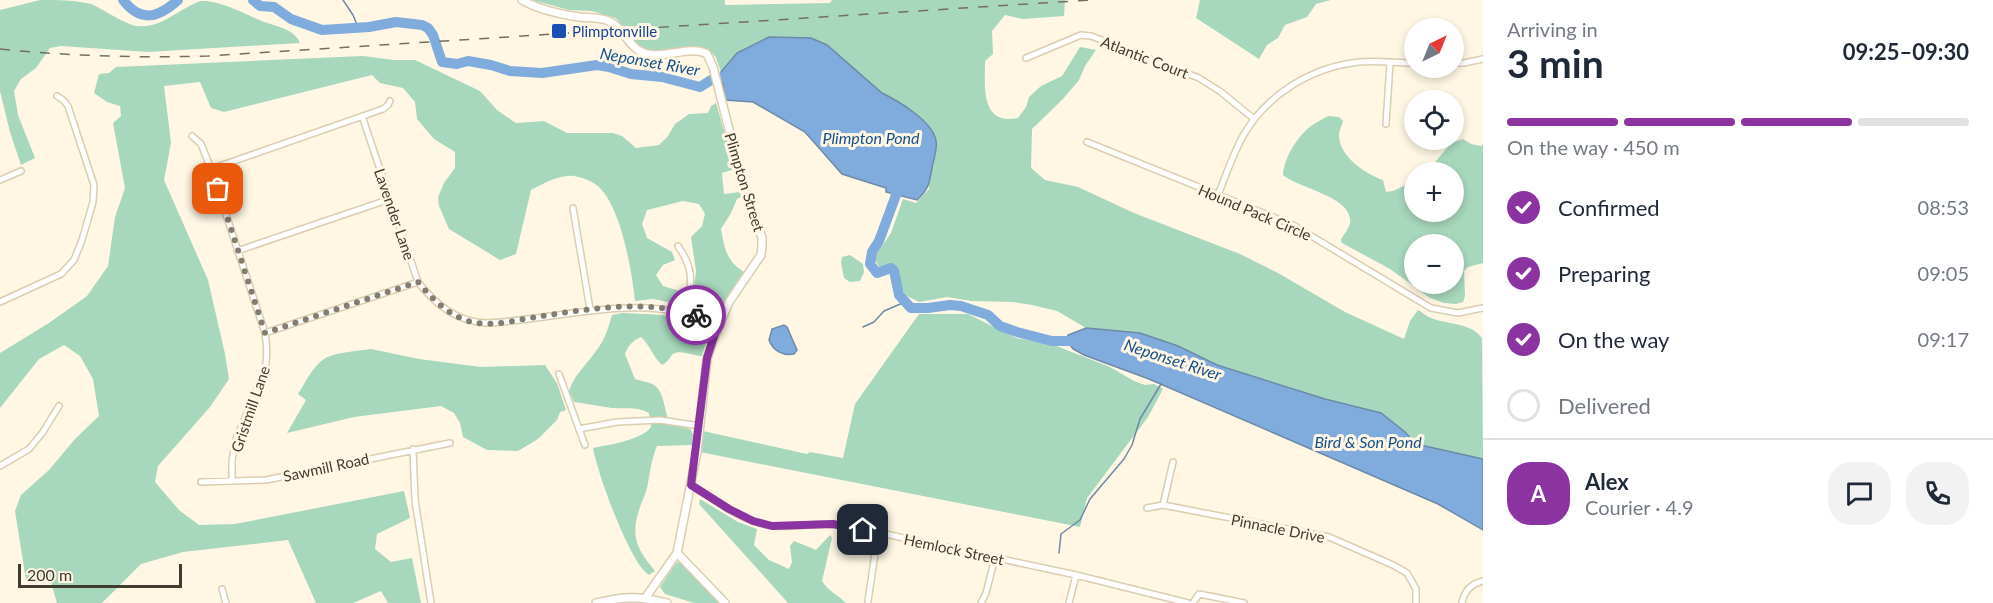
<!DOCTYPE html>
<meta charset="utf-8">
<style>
:root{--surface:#fff;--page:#f2f2f3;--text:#1f2937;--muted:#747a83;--line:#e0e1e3;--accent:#8b34a1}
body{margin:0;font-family:Lato,sans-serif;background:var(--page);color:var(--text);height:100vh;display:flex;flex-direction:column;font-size:22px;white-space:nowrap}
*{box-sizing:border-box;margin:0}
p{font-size:20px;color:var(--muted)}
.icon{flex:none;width:33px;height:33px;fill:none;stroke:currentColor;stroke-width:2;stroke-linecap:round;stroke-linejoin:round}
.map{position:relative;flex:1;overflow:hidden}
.details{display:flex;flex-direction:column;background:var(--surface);width:510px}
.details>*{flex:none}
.needle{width:39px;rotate:43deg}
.fabs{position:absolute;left:1404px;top:18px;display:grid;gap:12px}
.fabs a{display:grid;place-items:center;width:60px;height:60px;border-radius:50%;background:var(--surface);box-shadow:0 3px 9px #0003;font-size:30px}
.scale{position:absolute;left:18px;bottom:15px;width:164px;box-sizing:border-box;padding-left:6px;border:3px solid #413c30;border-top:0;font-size:16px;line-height:21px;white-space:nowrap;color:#413c30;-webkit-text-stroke:4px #fff7e4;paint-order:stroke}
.pin{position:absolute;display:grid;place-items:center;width:51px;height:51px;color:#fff;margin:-26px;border-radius:12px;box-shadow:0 3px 9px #0006}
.courier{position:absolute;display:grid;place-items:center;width:60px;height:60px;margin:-30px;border:4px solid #8b34a1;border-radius:50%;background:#fff;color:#222;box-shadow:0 2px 8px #0007}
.summary em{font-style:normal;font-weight:700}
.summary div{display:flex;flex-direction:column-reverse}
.summary{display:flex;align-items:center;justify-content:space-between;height:102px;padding:0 24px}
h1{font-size:39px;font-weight:700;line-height:45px}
.bar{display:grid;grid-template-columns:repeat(4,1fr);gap:9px 6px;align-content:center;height:72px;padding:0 24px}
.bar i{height:8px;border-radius:4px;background:var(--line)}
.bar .on{background:var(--accent)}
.bar p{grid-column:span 4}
.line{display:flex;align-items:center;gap:15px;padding:0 24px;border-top:2px solid var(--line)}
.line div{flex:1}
.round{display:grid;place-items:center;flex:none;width:63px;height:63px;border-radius:24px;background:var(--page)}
ol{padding:0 24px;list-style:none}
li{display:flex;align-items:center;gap:18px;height:66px}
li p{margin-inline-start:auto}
li .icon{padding:6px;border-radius:50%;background:var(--accent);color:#fff;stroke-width:4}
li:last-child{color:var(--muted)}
li i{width:33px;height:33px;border:3px solid var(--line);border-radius:50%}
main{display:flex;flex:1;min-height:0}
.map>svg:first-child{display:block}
.green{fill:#a7d7bc;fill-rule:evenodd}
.water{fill:#80abdd;stroke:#6d8aa9;stroke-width:1.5}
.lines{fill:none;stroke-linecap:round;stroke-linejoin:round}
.stream{stroke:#6d8aa9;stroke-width:1.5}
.river{stroke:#80abdd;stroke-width:10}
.minor-casing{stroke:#dbceaf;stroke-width:8}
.tertiary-casing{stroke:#dbceaf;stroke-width:10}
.minor{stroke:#fff;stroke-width:5}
.tertiary{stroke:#fff;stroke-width:7}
.rail{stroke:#756f61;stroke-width:1.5;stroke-dasharray:10 10;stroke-linecap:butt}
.done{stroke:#847d6f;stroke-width:6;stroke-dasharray:0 10.8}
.route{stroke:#8b34a1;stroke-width:8}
.transit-dot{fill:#1a4fb4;stroke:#fff7e4;stroke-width:2}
.labels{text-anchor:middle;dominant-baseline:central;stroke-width:6;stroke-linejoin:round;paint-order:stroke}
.transit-label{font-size:15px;fill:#164399;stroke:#fff7e4;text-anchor:start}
.street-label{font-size:15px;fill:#413c30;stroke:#fff7e4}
.water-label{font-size:16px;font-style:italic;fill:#13508d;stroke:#fff7e4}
</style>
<main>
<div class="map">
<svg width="1483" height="603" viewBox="0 0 1483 603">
<rect width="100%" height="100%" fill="#fff7e4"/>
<path class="green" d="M40,0C57,0 75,0 91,4C103,9 126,25 137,26C162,29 179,8 201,1C218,0 242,12 257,19C271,26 294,27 300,43L148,52L61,46L50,48L36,68L21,79L14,91L18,115L35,158L21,165L10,132L0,91V10Z
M532,0H725V5L830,3L832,0H1065L1064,16L1023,19L1005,15L992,31L993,54L985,61C985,86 980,126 1018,118L1026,107L1029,97L1041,86L1062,76L1080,47L1096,50L1085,66L1079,80L1063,99L1032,129L1031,168L1045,180L1078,187L1134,213L1240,254L1278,273L1345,312L1404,339L1410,321L1418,310C1422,312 1426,316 1431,318C1448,325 1470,322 1482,338L1483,459L1416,444L1405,432L1381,413L1325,399L1217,365L1178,346L1140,333L1086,328L1057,311L1032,305L1013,302L971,301L947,297L919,302L905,295L900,282L899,271L893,264L879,267L874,258L891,233L903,199L916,203L929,189L926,122C912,111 898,100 882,93L827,45L725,67L721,72L716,58L709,49L694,47L653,53L641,49L616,18L591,11L569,10Z
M1200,0H1331L1316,4L1307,17L1285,25L1278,38L1267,45L1259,59L1196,18Z
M363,56L394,60H415L480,91L497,110L516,123L544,121L567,133H613L622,136L636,148L659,145L668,136L675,124L689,114L708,113L711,106L716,103L735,169L722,173L724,194L740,192L741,197L737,199L731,213L721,229C725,250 726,260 744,272C733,285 726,304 712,314L692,306L696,271L691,237L702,226L705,214L699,204L683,201L647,210L642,224L647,238L672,252L675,260L663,265L656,275L663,286L683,292L682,305L653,299L635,301C632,272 620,196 592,182C587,179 579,177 574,176C560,174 543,184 531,190L516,254L500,260L449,229L439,206L438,197L444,183L455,168V152L434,139L417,119L415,102L403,88L380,83L372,75L224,112L211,108L200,82L164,86L171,143L164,180L208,280L225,354L229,379L210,407L158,466L155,482L179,510L199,525L235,524L404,491L410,518L377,534L375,549L391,562L412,558L421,603H388L381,591L353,603H316L288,540L183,552L141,564L102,603H57L50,579L26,580L15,511L21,495L49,470L75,439L99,416L93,379L80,356L64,345L39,359L0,408V353L49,323L87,296L108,266L115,217L125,188L113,123L121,116L120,106L107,102L94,93L99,74L109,73L116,67Z
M1328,116L1339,117L1343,121C1342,125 1339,131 1339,135C1339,157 1366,174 1383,180L1386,192L1393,191L1414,181V212H1454V172H1427L1451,143L1463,139L1471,144L1481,146L1483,144V263L1468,267L1464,271L1465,296L1463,302L1456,304L1444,303L1430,298L1390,269L1342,243L1341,240C1343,235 1349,229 1350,223C1354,197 1298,188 1283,175C1284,157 1298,136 1311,126C1316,122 1323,119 1328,116ZM1414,244H1454V284H1414Z
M850,255L863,264L864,272L860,281L850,282L844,278L841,263L842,257Z
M623,313C653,315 684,313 710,328L702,356C694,356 679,349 673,354C669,358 668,362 662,365C653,357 650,345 641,337C632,341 628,346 625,354L635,379C641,381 649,382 654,385C665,392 664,413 671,425L690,429L693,434L692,445L657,446C651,460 650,474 647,488C645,496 641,503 639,510C630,538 638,550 655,571L649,575C630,564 597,472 593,448C608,445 642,440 651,427L649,413C637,406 626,409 612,408C599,406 587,404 574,402L569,391C575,372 592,360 602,342C607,333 609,325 612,315Z
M919,314H968L1016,338L1054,345L1110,367L1134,381L1145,385L1154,384L1163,389L1148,417L1087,498L1080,527L700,452L703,431L807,454L810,452L843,458L855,404Z
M371,349L419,359L481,367L545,365L557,383L566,410L560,412L557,420L538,439L518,451L487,450L463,437L460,423L454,413L441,406L354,417L287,433L306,400L298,394C305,383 313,366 324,359C335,352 358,351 371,349Z
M700,499L738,522L757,529L754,545L769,560L789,569L792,562L790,546L794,541L816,550L830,535L832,538L822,581C828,591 838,595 846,603H788L699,504Z
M680,562L683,563L722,603H694L665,594L660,587L676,563Z"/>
<path class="water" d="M769,37L811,38L827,45L882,93C898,101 933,121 936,141C938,148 933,161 932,168C929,184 929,189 917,200L886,192V188L842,174L805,132L753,102L725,100L721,72L737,53Z
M784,325L787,327L797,350L794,354C783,356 773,351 769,340L772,329Z
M1086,328L1140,333L1178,346L1217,365L1325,399L1381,413L1405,432L1416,444L1483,459V530L1438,504L1149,379L1084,355L1073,349L1067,341L1068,335Z"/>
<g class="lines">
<path class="stream" d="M343,0L353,15L358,27
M863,327L874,322L884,311L905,302
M1059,553L1061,534L1080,520L1090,499L1124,459L1132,445L1140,419L1161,384"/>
<path class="river" d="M123,0C141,23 158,18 178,0
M253,0L260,6L274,7L291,19L322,30L369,27L396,22L422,25L428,28L433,35L442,62L457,64L468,61L491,65L510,71L542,73L597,65L609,67L631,74L662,77L700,87L711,80L735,74
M896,181V195L879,241L872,252L870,264L877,273L891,268L894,271L899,295L911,308H928L950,305L961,306L988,315L1000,326L1017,332L1052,341H1079"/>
<defs>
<path id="minor" d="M1026,58L1081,35L1091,36L1199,78L1221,92L1254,119
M1454,63H1464L1483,59
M362,116L418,282C436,305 457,322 487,323C568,319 639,290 718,324
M1386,124L1390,63
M192,136L201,144L211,169L265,333C267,347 268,359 264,373L236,439L232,460V481
M1087,142L1293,225L1431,308L1458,313L1483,308
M211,169L383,109L388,105L390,101
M0,180L21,171
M1218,195C1226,175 1233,154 1243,136C1267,94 1312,67 1359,62C1377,60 1396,63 1414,63
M573,208L590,309
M678,246C696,272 690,283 688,312
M237,251L390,199
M0,302L61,274L74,260L82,240L93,202L94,185L68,106L63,100L57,96
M265,333L418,282
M559,374L579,429
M585,445L579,429L617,422L660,420L700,426
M413,449L415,500L431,603
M0,466L29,449L43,432L59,406
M201,482L266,480L450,443
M691,485C717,501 743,523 774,526C799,528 821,521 848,526L1076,575L1188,603
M1163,505L1173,462
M1147,508L1163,505L1329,537L1393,565L1407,573L1416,589V603
M222,589L226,603
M868,601L878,533
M981,603L986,593L995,558
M1069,603L1076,575
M1193,603L1199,594L1244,603
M1462,603C1464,591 1471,584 1483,581"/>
<path id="tertiary" d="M522,0C539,10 559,14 579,17C589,18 603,17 611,22C626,31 629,50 648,54C666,58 692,45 707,54L713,67L743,184L762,238V246L761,255L729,302L715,335L707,359L697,452L677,553L646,597
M677,553L725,603
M596,603C626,596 638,596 667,603"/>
</defs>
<use href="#minor" class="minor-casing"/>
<use href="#tertiary" class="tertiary-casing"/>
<use href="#minor" class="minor"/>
<use href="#tertiary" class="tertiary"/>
<path class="rail" d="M0,49C69,56 138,58 208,56L1090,0"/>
</g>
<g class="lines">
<path class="done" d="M218,189L265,333L418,282C433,300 449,316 472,322C493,327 516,320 536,317C588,309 645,299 696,315"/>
<path class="route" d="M696,315L718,324L707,358L691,485L729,509L753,521L772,526L833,524L863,530"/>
</g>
<rect class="transit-dot" x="551" y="23" width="16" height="16" rx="3"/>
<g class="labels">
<g class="transit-label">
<text x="572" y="31">Plimptonville</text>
</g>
<g class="street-label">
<text transform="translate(1145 57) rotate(21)">Atlantic Court</text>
<text transform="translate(745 182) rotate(73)">Plimpton Street</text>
<text transform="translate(1255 212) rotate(23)">Hound Pack Circle</text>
<text transform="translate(395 214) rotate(71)">Lavender Lane</text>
<text transform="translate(250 409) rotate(-71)">Gristmill Lane</text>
<text transform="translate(326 467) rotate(-12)">Sawmill Road</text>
<text transform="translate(1278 528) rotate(11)">Pinnacle Drive</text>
<text transform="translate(954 549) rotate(12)">Hemlock Street</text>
</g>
<g class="water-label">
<text transform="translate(650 61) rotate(10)">Neponset River</text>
<text x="871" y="137">Plimpton Pond</text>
<text transform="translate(1173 359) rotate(18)">Neponset River</text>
<text x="1368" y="441">Bird &amp; Son Pond</text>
</g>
</g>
</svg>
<div class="fabs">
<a><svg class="needle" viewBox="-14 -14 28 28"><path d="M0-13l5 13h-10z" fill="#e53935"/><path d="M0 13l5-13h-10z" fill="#747a83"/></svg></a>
<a><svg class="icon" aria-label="locate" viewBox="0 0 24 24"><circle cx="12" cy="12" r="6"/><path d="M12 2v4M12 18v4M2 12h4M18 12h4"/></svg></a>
<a>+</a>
<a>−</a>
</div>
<div class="scale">200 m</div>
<div class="pin" style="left:218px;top:189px;background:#ea580c"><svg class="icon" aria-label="bag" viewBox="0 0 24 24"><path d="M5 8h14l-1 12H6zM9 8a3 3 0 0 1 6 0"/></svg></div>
<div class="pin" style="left:863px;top:530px;background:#1f2937"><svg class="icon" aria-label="home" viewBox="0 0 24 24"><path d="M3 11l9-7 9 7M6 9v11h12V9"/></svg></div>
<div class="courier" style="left:696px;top:315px"><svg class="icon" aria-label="bike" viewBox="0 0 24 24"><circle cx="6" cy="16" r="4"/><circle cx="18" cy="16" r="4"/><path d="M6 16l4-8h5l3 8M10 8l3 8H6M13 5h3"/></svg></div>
</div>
<section class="details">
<div class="summary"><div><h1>3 min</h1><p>Arriving in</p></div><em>09:25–09:30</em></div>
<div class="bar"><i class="on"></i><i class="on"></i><i class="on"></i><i></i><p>On the way · 450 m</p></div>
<ol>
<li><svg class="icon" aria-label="check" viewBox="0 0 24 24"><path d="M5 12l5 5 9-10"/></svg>Confirmed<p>08:53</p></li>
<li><svg class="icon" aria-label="check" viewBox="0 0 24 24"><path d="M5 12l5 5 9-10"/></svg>Preparing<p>09:05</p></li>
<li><svg class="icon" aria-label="check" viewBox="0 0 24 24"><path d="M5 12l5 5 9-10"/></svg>On the way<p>09:17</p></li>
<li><i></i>Delivered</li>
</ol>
<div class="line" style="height:108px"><b class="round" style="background:var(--accent);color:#fff">A</b><div><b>Alex</b><p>Courier · 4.9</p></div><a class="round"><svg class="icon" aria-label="chat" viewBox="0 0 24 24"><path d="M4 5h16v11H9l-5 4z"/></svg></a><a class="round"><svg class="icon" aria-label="phone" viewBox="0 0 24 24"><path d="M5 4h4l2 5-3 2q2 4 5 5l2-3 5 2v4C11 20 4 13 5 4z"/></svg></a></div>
</section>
</main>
